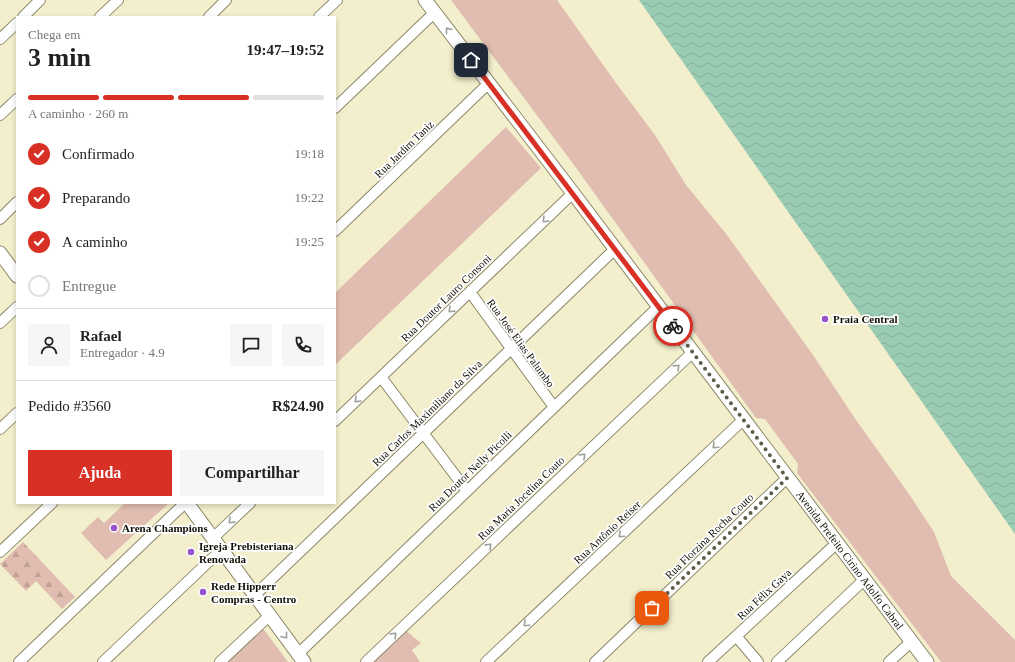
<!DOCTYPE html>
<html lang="pt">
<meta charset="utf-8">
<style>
:root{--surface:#fff;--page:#f6f6f6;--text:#222;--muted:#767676;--line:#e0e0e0;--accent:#d93025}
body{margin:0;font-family:"Times New Roman",serif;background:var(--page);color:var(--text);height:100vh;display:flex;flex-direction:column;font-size:15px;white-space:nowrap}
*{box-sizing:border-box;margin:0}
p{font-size:13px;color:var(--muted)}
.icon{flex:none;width:22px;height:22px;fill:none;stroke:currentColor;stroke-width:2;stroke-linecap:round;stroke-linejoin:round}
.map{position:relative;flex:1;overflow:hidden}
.panel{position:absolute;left:16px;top:16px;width:320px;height:488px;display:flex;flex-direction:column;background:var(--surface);border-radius:0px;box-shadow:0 2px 6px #0003}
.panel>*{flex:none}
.pin{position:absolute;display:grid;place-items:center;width:34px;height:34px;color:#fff;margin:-17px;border-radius:8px;box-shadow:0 2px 6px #0006}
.courier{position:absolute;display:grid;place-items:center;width:40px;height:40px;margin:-20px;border:3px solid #d93025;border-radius:50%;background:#fff;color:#222;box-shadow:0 1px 5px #0007}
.summary em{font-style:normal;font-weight:600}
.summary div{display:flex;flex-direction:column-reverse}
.summary{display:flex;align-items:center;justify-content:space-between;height:68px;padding:0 12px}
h1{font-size:26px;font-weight:600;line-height:30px}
.bar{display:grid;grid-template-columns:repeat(4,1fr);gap:6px 4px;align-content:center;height:48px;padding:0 12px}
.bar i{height:5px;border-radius:3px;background:var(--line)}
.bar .current{background:var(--accent)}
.bar p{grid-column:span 4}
.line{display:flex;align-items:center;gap:10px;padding:0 12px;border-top:1px solid var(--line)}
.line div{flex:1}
.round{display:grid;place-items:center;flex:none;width:42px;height:42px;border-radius:0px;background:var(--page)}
ol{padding:0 12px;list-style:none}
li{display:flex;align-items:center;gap:12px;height:44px}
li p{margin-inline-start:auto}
li .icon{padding:4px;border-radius:50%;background:var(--accent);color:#fff;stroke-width:4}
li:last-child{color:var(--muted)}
li i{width:22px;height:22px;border:2px solid var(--line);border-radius:50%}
.cta{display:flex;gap:8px;margin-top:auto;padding:8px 12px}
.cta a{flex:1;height:46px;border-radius:0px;background:var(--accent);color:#fff;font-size:16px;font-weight:600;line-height:46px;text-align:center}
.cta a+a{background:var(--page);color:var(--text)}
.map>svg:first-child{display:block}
.grass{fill:#e0bdb0}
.forest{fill:url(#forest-firs)}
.water{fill:url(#water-waves)}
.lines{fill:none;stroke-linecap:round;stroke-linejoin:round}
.minor-casing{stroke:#8b8768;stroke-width:12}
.major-casing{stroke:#8b8768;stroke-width:15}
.minor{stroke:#fff;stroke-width:10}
.major{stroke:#fff;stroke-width:13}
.oneway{stroke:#9f9f9b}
.done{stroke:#5f5d4a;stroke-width:4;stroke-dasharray:0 7.2}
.route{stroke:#d93025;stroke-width:5}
.poi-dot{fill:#9554ca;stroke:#fff;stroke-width:1.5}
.labels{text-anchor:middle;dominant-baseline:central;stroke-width:3.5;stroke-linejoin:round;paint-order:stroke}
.street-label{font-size:11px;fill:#100e04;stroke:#fff}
.poi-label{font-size:11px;font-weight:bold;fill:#100e04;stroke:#fff;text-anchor:start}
</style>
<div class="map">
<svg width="1015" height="662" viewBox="0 0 1015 662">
<defs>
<pattern id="forest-firs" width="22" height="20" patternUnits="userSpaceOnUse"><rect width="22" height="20" fill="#e0bdb0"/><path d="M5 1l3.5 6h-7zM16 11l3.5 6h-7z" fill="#bfa196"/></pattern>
<pattern id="water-waves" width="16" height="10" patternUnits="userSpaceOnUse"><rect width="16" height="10" fill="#9accb4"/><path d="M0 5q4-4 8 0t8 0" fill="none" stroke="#84ae99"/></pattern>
</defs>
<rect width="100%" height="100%" fill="#f3efcd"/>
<path class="grass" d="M451,0H557L616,83L655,135L686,185L727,235L813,355L856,420L909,494L934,532L951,576L1015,640V662H941L797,473L798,464L765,419L756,418L574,165Z
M506,127L541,168L335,365V293Z
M125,503H169L106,560L81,533L98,517L104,523Z
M262,627L288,662H223Z
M404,629L421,643L412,650L420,662H369Z"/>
<path class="forest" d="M23,542L75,597L62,609L36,581L26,591L0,564Z"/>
<path class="water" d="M639,0H1015V534Z"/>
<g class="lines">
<defs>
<path id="minor" d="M23,17L40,0
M100,17L118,0
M209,17L226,0
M319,17L337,0
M0,39L17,23
M335,108L435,12
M0,115L17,99
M0,219L17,202
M335,231L489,83
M470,292L554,407
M0,323L17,307
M381,377L467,491
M335,421L573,193
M0,429L17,413
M213,538L250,503
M0,552L52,503
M255,595L615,249
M736,636L758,662
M298,654L658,307
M19,662L185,503
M103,662L221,550
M220,662L270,615
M366,662L693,352
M486,662L744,419
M595,662L787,478
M708,662L837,543
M777,662L865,579
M889,662L912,641"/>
<path id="major" d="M425,0L573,193L927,662
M0,253L17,276
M187,503L304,662"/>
</defs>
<use href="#minor" class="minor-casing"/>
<use href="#major" class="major-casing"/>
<use href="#minor" class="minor"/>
<use href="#major" class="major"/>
</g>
<defs><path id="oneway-chevron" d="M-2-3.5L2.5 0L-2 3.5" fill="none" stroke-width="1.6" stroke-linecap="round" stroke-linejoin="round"/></defs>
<g class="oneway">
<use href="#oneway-chevron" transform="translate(448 30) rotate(-128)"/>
<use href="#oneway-chevron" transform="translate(545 220) rotate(136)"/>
<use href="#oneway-chevron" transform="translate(451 310) rotate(136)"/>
<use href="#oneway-chevron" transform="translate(677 367) rotate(-44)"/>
<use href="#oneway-chevron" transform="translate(357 400) rotate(136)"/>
<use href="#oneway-chevron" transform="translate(715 446) rotate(137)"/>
<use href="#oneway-chevron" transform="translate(583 456) rotate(-44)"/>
<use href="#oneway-chevron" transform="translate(231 521) rotate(136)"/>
<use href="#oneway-chevron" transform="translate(621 535) rotate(137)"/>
<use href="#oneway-chevron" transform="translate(489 546) rotate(-44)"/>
<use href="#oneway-chevron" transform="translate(526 624) rotate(137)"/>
<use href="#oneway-chevron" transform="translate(394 635) rotate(-44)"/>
<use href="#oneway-chevron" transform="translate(285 636) rotate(53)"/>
</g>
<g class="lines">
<path class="done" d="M652,608L787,478L673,326"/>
<path class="route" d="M471,60L673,326"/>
</g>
<g class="poi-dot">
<circle cx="825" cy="319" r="4"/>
<circle cx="114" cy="528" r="4"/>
<circle cx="191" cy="552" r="4"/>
<circle cx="203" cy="592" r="4"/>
</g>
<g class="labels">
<g class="street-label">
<text transform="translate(404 149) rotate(-44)">Rua Jardim Taniz</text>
<text transform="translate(446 298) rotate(-44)">Rua Doutor Lauro Consoni</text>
<text transform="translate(521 343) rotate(54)">Rua José Elias Palumbo</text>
<text transform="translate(427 413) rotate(-44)">Rua Carlos Maximiliano da Silva</text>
<text transform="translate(470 471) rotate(-44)">Rua Doutor Nelly Picolli</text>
<text transform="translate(521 498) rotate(-44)">Rua Maria Jocelina Couto</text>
<text transform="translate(607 532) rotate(-43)">Rua Antônio Reiser</text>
<text transform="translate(709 536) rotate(-44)">Rua Florzina Rocha Couto</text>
<text transform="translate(850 560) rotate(53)">Avenida Prefeito Cirino Adolfo Cabral</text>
<text transform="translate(764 594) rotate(-43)">Rua Félix Gaya</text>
</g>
<g class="poi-label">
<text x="833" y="319">Praia Central</text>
<text x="122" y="528">Arena Champions</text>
<text x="199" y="546">Igreja Prebisteriana<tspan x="199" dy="13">Renovada</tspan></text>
<text x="211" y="586">Rede Hipperr<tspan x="211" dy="13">Compras - Centro</tspan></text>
</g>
</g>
</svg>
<div class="pin" style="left:652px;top:608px;background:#ea580c"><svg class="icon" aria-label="bag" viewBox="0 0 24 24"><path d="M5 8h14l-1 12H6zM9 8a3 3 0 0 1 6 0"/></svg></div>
<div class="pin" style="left:471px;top:60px;background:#1f2937"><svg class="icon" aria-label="home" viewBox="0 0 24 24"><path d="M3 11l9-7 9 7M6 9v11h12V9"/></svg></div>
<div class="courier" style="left:673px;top:326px"><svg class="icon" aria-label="bike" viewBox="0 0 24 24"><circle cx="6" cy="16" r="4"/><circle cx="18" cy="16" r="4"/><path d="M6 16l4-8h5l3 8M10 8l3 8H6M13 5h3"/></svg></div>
<section class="panel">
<div class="summary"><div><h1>3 min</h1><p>Chega em</p></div><em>19:47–19:52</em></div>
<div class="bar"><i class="current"></i><i class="current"></i><i class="current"></i><i></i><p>A caminho · 260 m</p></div>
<ol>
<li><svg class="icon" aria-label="check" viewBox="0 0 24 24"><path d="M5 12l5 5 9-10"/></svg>Confirmado<p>19:18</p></li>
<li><svg class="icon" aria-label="check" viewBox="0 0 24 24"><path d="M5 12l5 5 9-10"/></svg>Preparando<p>19:22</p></li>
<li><svg class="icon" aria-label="check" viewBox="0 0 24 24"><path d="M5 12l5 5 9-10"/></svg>A caminho<p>19:25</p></li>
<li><i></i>Entregue</li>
</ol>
<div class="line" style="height:72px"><a class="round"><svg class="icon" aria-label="person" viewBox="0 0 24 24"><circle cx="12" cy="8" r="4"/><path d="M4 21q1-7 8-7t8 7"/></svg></a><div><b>Rafael</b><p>Entregador · 4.9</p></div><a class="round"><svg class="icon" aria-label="chat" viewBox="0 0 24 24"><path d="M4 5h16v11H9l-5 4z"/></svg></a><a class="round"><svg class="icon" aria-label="phone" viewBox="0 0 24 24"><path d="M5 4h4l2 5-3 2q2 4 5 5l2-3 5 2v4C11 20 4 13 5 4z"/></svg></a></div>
<div class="line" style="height:52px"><div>Pedido #3560</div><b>R$24.90</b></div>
<div class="cta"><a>Ajuda</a><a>Compartilhar</a></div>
</section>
</div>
